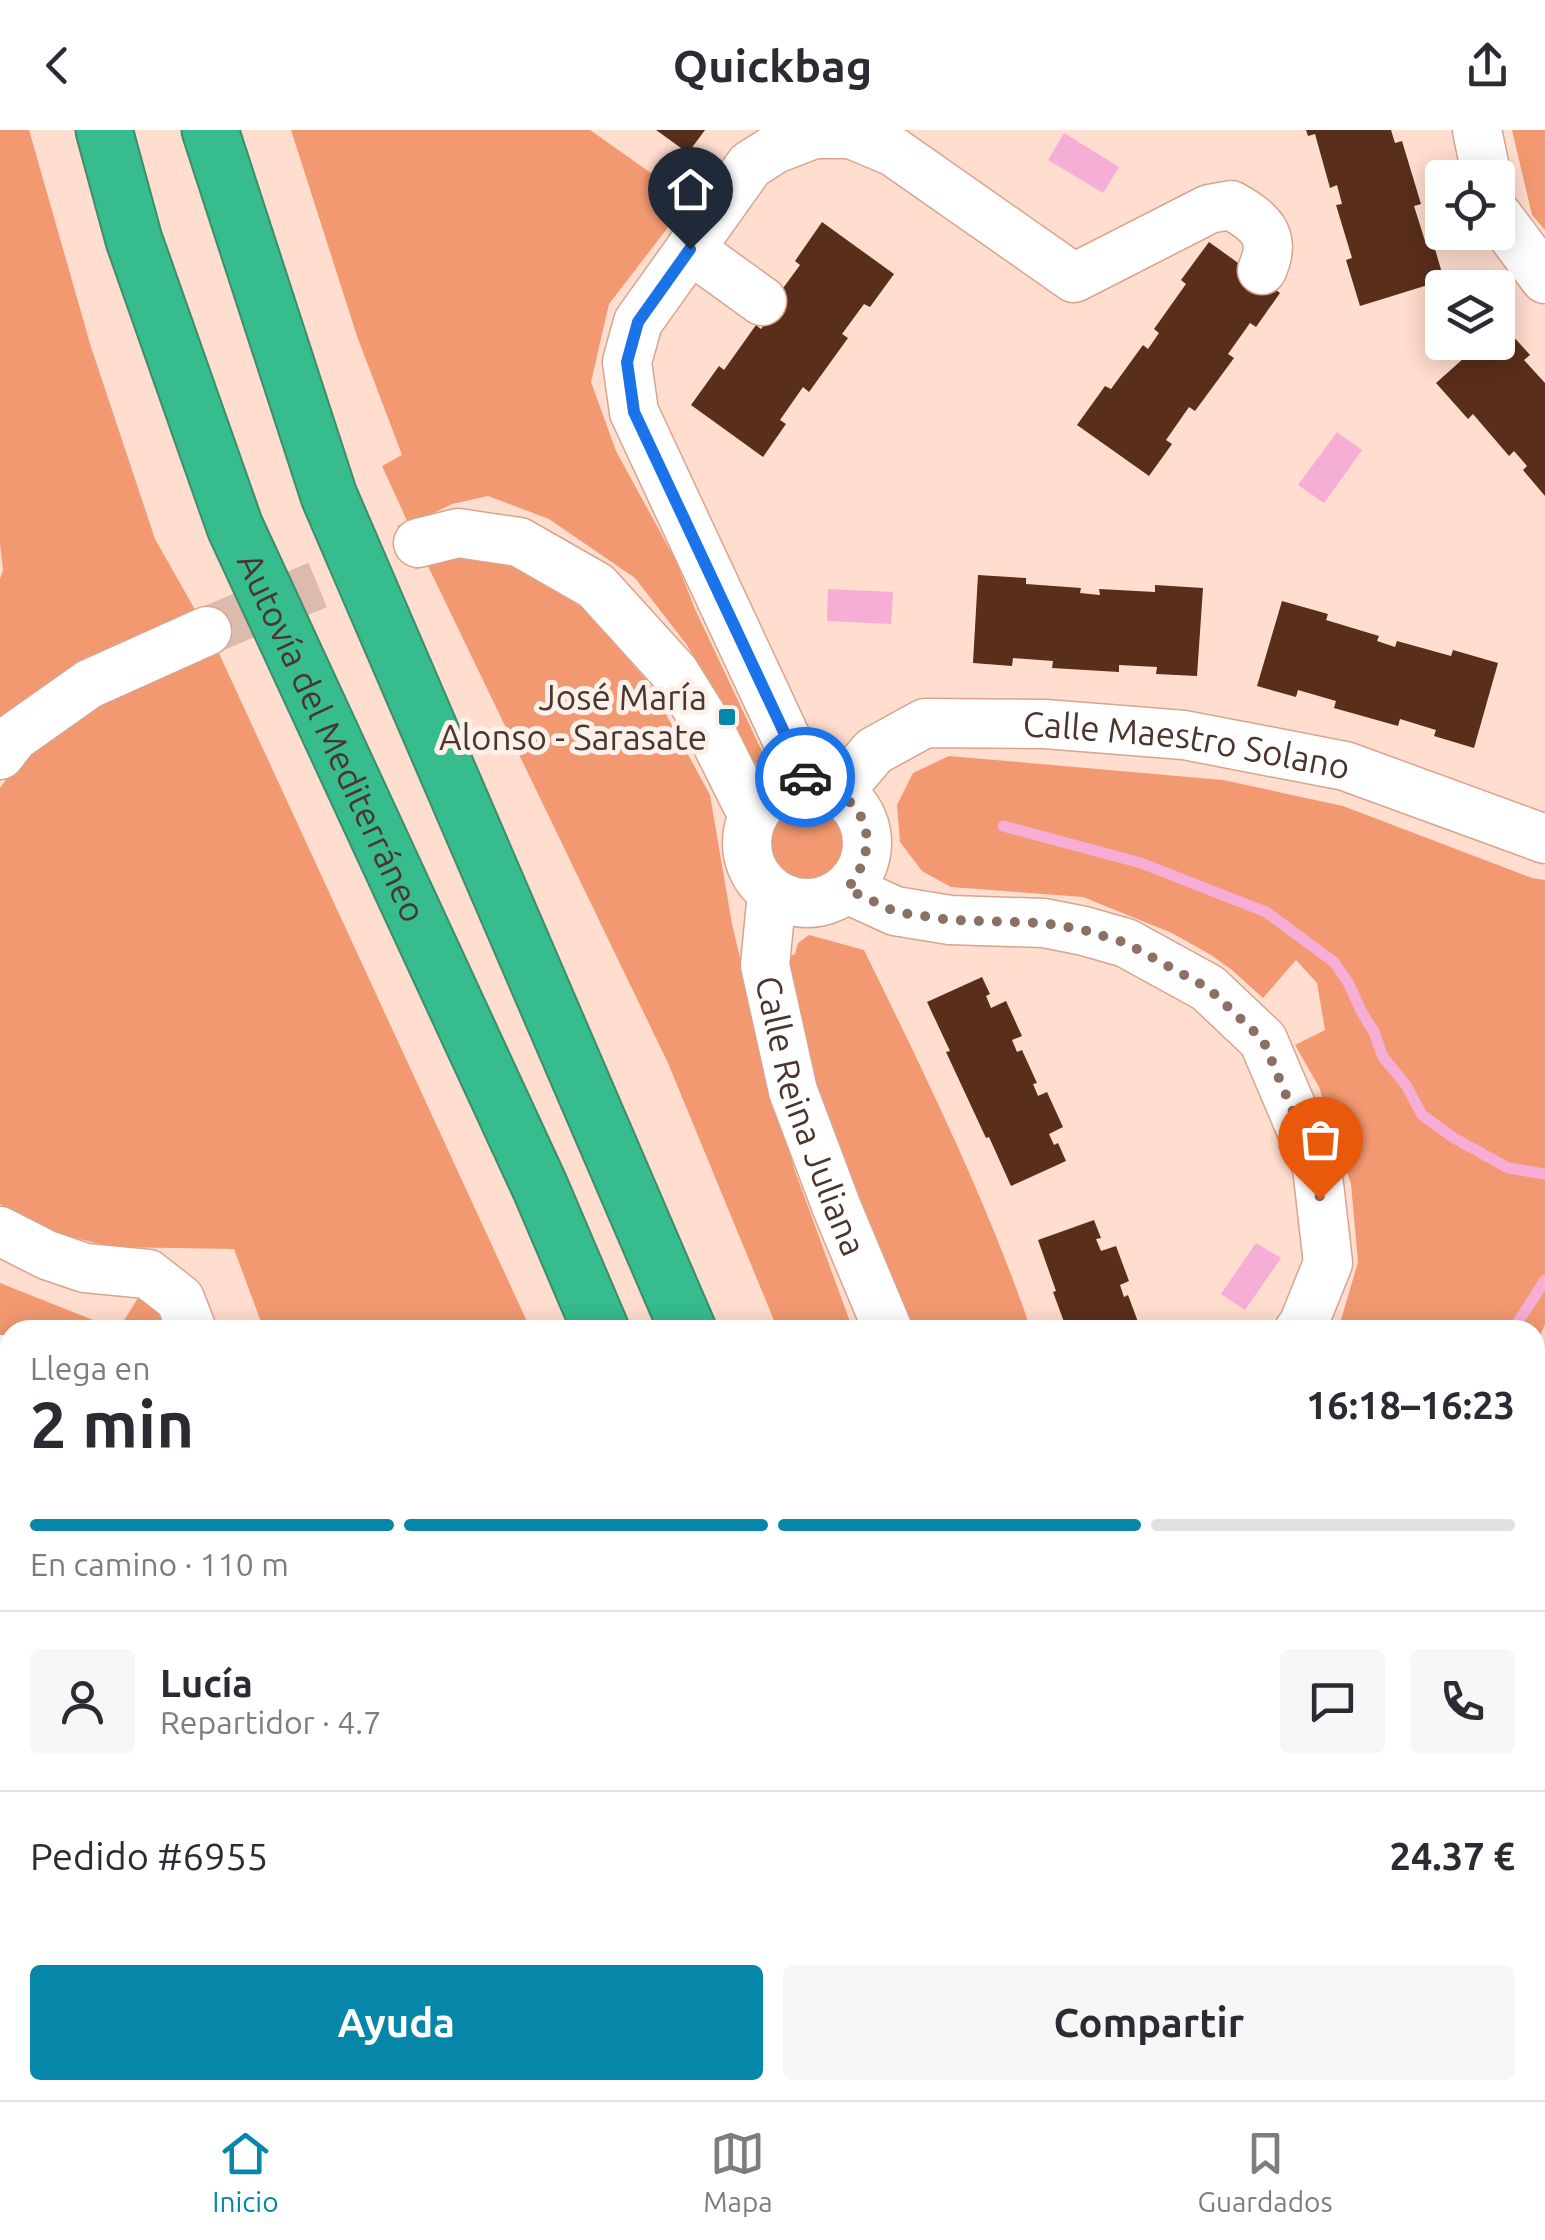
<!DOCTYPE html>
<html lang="es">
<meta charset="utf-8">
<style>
:root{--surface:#fff;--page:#f7f7f7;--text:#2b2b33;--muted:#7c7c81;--line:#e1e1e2;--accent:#0686a9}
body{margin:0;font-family:Ubuntu,sans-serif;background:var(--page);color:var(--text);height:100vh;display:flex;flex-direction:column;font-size:38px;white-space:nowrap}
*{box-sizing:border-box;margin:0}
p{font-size:32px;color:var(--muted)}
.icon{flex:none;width:55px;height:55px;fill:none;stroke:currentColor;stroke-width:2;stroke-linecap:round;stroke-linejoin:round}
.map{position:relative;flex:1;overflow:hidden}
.drawer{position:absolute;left:0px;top:1190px;width:1545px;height:780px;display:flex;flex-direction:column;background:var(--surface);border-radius:30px 30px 0 0;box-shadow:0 5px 25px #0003}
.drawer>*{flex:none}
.fabs{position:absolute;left:1425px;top:30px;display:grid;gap:20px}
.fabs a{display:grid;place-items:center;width:90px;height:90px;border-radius:10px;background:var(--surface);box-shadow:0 5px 25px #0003;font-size:50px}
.pin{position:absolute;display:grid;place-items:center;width:85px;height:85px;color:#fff;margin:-102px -42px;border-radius:50% 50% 50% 0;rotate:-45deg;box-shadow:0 0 10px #0007}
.pin .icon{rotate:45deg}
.courier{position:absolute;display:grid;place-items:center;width:100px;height:100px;margin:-50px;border:8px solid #1a73e8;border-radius:50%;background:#fff;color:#222;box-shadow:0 2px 12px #0007}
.summary em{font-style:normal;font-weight:700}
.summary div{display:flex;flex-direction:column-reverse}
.summary{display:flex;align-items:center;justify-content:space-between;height:170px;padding:0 30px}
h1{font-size:65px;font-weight:700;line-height:75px}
.bar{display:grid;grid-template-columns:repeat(4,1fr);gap:15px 10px;align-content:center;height:120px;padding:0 30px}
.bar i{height:12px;border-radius:8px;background:var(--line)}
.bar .on{background:var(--accent)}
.bar p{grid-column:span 4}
.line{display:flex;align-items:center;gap:25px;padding:0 30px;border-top:2px solid var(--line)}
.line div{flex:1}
.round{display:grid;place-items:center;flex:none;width:105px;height:105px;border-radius:10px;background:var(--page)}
.action{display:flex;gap:20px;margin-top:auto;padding:20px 30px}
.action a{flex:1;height:115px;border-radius:10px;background:var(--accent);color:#fff;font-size:40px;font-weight:700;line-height:115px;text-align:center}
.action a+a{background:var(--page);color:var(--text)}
header{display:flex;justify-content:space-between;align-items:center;height:130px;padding:0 30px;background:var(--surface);font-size:45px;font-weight:700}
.tabs{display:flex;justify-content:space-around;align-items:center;height:140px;border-top:2px solid var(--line);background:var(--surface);font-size:28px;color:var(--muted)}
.tabs a{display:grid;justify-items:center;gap:5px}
.tabs .on{color:var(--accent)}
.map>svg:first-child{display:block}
.green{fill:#f29971}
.water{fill:#f6add6}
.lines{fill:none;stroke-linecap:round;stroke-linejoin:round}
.stream{stroke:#f6add6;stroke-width:11}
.building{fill:#592e1a}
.minor-tunnel{stroke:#dbbbae;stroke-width:48;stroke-dasharray:48 24;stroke-linecap:butt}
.minor-casing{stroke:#d8a48d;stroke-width:51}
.highway-casing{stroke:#3d8d6b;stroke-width:59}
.minor{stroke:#fff;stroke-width:48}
.highway{stroke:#36bc8d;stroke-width:55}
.done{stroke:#8a7065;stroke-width:10;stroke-dasharray:0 18}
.route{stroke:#1a73e8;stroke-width:12}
.poi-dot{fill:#0686a9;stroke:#fcf0eb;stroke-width:4}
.labels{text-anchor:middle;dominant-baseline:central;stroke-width:10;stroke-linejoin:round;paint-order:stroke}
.poi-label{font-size:35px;fill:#4b352c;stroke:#fcf0eb;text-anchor:end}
.street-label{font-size:35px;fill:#4b352c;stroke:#fcf0eb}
</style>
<header><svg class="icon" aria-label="back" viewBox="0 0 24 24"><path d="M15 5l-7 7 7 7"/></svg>Quickbag<svg class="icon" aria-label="share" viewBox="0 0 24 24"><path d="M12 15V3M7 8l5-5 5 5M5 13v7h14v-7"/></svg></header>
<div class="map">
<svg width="1545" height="1970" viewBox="0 0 1545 1970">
<rect width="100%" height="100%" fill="#ffddcf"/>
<path class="green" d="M0,0H29L91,217L155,409L198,485L102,526L0,588V449L3,440L0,414Z
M291,0H590L689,70L609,174L591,252L616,321L676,431L695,479L765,628L761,635L754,633L687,515L635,448L549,389L488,366L452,374L409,395L382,336L402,325L357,206Z
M1512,0H1545V100L1532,85Z
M451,419L509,432L584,479L649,553L710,665L732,794L773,967L795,1041L853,1200H778L668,933L426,432Z
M216,517L531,1200H264L234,1119L112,1117L43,1100L0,1074V658L20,630L88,579Z
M949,626L1223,650L1343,676L1532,748L1545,750V1194L1535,1218V1200H1338L1358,1132L1351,1054L1319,957L1295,915L1325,900L1317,853L1296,830L1263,868L1232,840L1211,825L1172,803L1083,767L951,757L922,741L900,712L897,675L913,643Z
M769 714a40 40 0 1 1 80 0a40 40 0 1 1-80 0Z
M809,805L864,820C925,945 986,1068 1031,1200H896L819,993L785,829L795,824L798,813Z
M0,1153L98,1192H123L138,1168L158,1178L168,1200H10V1210L0,1206Z
M0,1259L10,1263V1702L0,1716Z
M1545,1732V1936L1535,1928V1737Z
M603,1960H722L723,1970H607Z
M951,1960H1081L1089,1970H952Z"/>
<path class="water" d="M1064,3L1119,37L1103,63L1048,30Z
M1337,302L1362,320L1324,373L1298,355Z
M828,459L893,462L891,494L827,491Z
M1256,1113L1281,1128L1245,1180L1221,1164Z"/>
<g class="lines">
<path class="stream" d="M1003,696L1141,733L1266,782L1334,832L1349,854L1361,881L1374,902L1383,927L1406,955L1422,985L1454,1008L1508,1038L1545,1044
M1513,1200L1545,1150"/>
</g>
<path class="building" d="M656,0H705L688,23Z
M1306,0H1391L1395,13L1402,11L1421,74L1414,76L1426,114L1433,112L1444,150L1360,176L1346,130L1352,128L1336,75L1342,74L1337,55L1330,58L1315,4L1308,6Z
M822,92L894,144L870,177L864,174L842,204L848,208L809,262L803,257L780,290L786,294L763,327L691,275L719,236L724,240L756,195L761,199L772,183L767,180L800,135L795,131Z
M1209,112L1280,163L1256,197L1250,193L1228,224L1234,228L1195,281L1189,277L1166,310L1172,314L1149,346L1077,295L1105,256L1111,259L1143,215L1148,219L1159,203L1154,199L1186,154L1181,150Z
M1502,194L1530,225L1524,230L1545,253V366L1523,340L1527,336L1514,321L1509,326L1473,284L1468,289L1436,253L1482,212H1498V198Z
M978,445L1026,448V454L1081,458L1080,463L1100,465L1099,459L1155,462V455L1203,458L1197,546L1156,544L1157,537L1119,535V542L1052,538L1053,531L1013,528L1012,536L973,533Z
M1282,471L1328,484L1326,490L1379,506L1377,511L1395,517L1397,511L1451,526L1453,520L1498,533L1474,618L1434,606L1436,600L1400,589L1398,596L1334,578L1336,571L1298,560L1296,567L1257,556Z
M982,847L990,864L986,866L991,878L1006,871L1022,906L1012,910L1017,922L1022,920L1037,953L1033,954L1038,966L1047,962L1063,997L1049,1004L1054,1015L1058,1013L1066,1031L1011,1056L989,1007L986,1008L946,922L950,921L927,872Z
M1094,1090L1101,1108L1096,1109L1101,1121L1116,1116L1129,1151L1120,1155L1124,1167L1128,1165L1141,1200H1067L1053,1162L1056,1161L1038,1110Z
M1545,1642V1677L1541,1679L1535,1663V1646Z
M388,1960H455V1970H388Z
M1235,1960H1342L1340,1970H1233Z"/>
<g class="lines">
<path class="minor-tunnel" d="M207,501L418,413"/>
<defs>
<g id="minor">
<path d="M1477,0L1487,48"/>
<path d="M1498,86L1545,149"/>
<path d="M690,119L762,171"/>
<path d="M418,413L458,403L519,412L596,456L675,543L708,596L753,686"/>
<path d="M0,625L14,607L89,554L207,501"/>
<circle cx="807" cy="713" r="60"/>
<path d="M807,653L634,282L627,232L638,192L750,35L775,19L814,4H851L894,22L1074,148L1209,79L1231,75C1259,91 1278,105 1262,140"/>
<path id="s1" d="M839,662L874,621L925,593L1045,594L1184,605L1345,636L1545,709"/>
<path d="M847,759L895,781L950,790L1044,793L1084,801L1126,813L1208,858L1263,910L1317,1037L1328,1133L1303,1195L1299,1200"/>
<path id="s2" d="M772,763L765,835L793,961L837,1078L888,1200"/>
<path d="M0,1101L47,1125L85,1138L148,1144L180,1169L192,1200"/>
<path d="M0,1229L10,1234"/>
<path d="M1535,1317L1545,1293"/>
<path d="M0,1699L10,1685"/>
<path d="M1535,1723L1545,1719"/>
<path d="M1109,1960L1122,1970"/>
<path d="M1468,1960L1490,1970"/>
<path d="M331,1970L334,1960"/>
</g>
<g id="highway">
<path id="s3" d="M104,0L134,110L235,397L540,1057L601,1200"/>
<path d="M210,0L329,366L688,1200"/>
<path d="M794,1960V1970"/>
<path d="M880,1960L881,1970"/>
</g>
</defs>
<use href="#minor" class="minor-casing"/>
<use href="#highway" class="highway-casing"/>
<use href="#minor" class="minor"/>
<use href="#highway" class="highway"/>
</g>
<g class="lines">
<path class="done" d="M805,647L807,653C866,662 885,713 847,759L896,782L950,790L1044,793L1084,800L1126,813L1208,858L1263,910L1316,1037L1320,1069"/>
<path class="route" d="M690,119L638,192L627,232L634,282L805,647"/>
</g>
<rect class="poi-dot" x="717" y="577" width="20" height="20" rx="5"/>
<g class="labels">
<g class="poi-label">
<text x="707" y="567">José María<tspan x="707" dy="40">Alonso - Sarasate</tspan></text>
</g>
<g class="street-label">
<text stroke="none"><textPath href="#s3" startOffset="650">Autovía del Mediterráneo</textPath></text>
<text stroke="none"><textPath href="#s1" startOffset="375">Calle Maestro Solano</textPath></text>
<text stroke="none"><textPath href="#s2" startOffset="230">Calle Reina Juliana</textPath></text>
</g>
</g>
</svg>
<div class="fabs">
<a><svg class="icon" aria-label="locate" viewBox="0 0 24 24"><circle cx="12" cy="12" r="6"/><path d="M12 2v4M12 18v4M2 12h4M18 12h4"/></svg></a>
<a><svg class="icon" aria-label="layers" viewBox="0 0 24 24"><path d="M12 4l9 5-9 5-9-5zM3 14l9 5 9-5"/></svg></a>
</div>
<div class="pin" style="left:1320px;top:1069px;background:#ea580c"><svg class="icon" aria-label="bag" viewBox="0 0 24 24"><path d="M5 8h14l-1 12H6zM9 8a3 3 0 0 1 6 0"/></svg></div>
<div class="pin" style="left:690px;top:119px;background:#1f2937"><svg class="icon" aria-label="home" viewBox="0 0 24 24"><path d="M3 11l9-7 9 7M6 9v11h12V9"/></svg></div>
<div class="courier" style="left:805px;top:647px"><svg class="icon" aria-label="car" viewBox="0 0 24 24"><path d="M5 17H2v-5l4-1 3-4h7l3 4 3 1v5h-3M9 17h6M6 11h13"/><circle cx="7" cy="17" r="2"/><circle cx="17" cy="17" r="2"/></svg></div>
<section class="drawer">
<div class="summary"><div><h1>2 min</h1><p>Llega en</p></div><em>16:18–16:23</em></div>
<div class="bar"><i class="on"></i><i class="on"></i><i class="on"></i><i></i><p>En camino · 110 m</p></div>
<div class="line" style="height:180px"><a class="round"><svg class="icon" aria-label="person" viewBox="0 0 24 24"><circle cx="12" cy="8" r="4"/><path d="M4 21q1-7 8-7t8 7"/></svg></a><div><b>Lucía</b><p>Repartidor · 4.7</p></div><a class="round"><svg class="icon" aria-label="chat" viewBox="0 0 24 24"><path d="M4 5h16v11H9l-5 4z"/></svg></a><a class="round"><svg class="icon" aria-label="phone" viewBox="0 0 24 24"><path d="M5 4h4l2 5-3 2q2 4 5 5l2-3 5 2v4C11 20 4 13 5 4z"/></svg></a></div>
<div class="line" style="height:130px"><div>Pedido #6955</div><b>24.37 €</b></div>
<div class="action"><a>Ayuda</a><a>Compartir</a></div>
</section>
</div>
<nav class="tabs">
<a class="on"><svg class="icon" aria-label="home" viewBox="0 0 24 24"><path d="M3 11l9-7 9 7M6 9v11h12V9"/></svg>Inicio</a>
<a><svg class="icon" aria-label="map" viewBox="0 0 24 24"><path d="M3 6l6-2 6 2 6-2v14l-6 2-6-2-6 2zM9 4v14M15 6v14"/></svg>Mapa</a>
<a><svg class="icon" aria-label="saved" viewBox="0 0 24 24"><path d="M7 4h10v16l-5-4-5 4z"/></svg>Guardados</a>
</nav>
